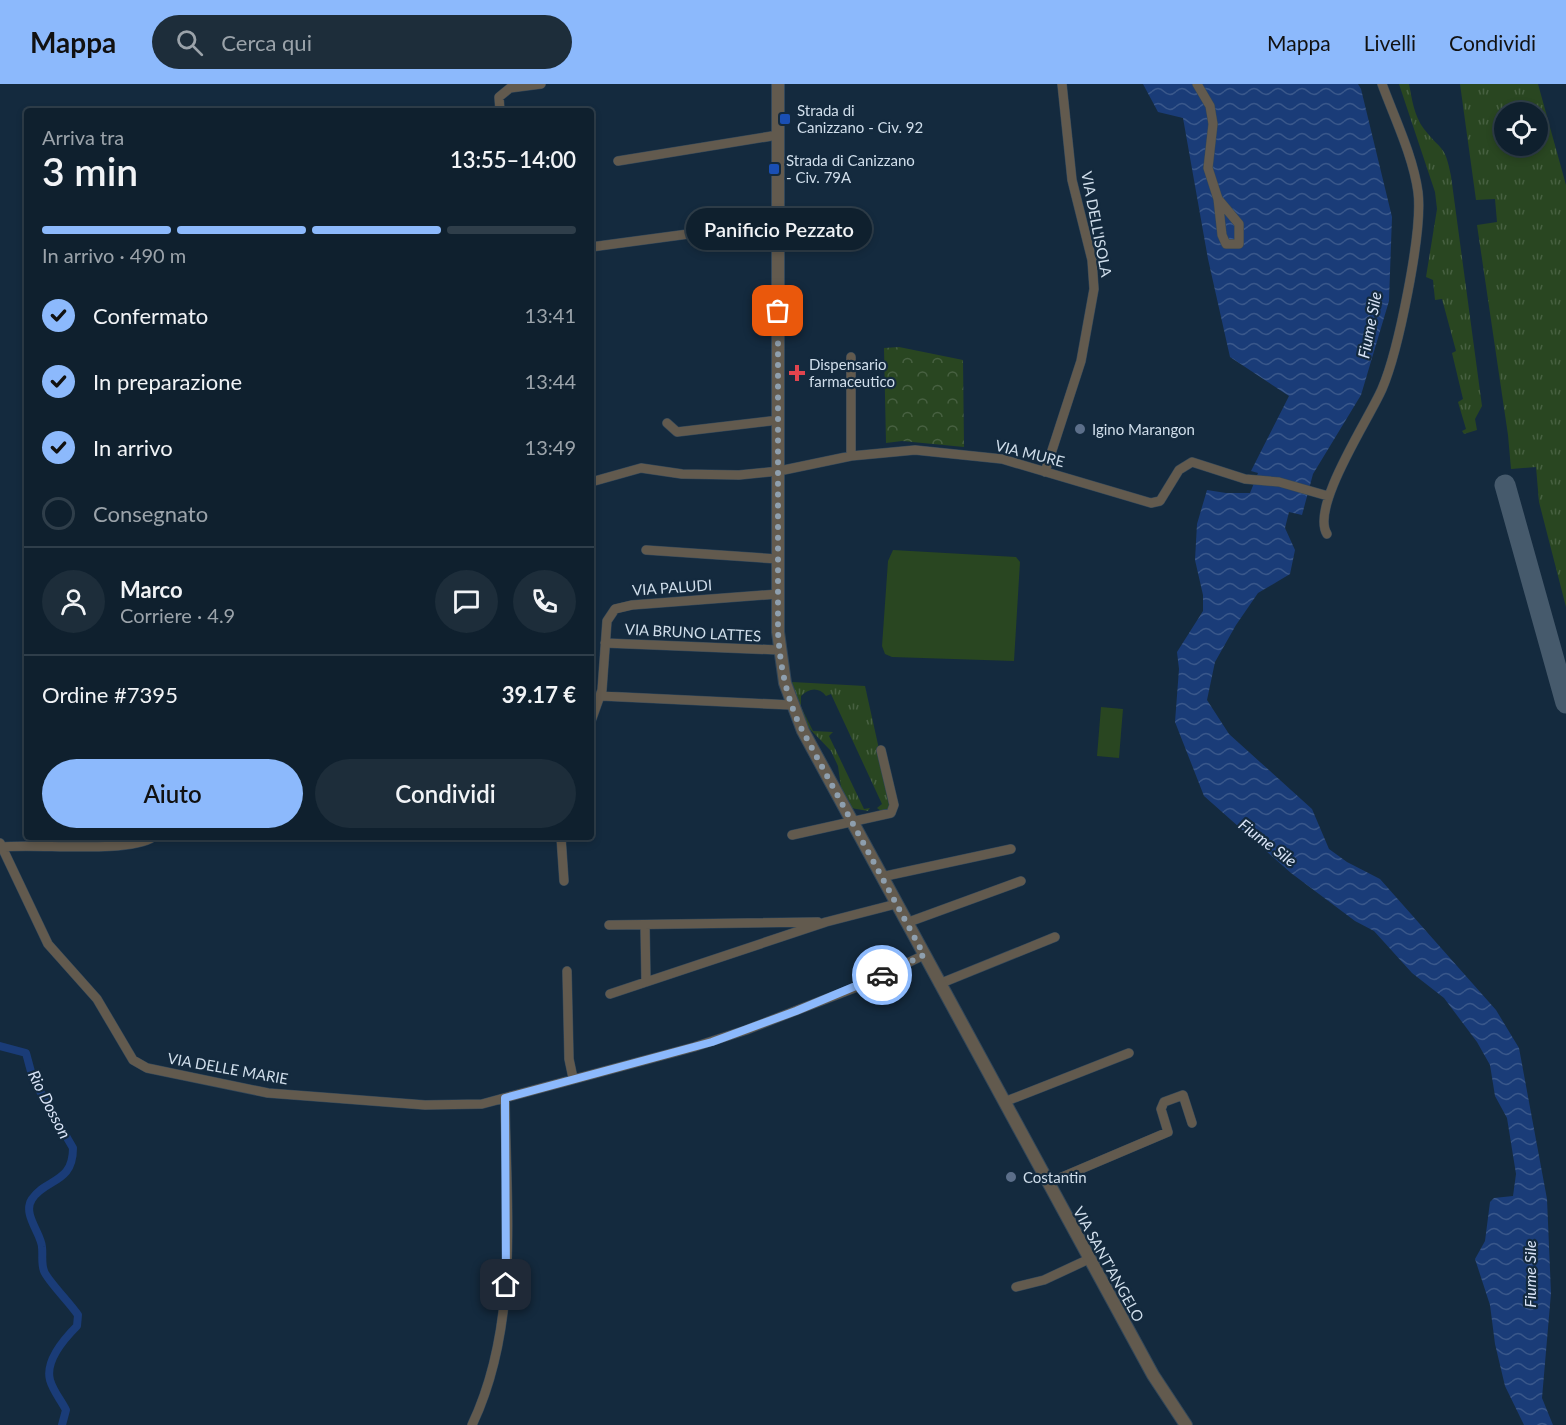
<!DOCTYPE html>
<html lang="it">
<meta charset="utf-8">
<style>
:root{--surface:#0f202e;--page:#1d2d3a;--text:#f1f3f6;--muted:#9ba3aa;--line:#2f3e4a;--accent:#8cb9fc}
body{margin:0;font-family:Lato,sans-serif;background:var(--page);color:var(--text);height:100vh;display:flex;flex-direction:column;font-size:22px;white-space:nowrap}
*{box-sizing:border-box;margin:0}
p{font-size:20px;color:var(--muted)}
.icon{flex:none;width:33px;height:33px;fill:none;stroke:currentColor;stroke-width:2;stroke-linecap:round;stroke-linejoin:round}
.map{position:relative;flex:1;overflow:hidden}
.drawer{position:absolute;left:24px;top:24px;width:570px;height:732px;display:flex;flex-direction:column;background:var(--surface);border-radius:6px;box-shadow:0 3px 9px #0003,0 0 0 2px var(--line)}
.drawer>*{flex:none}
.buttons{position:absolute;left:1494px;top:18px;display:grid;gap:12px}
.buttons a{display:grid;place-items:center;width:54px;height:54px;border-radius:50%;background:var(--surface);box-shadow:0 3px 9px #0003,0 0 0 2px var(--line);font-size:30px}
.pin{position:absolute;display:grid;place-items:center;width:51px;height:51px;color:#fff;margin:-26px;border-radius:12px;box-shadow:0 3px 9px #0006}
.courier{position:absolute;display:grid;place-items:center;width:60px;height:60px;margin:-30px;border:4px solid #8cb9fc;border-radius:50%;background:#fff;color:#222;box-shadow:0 2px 8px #0007}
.bubble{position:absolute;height:42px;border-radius:21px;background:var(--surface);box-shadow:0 3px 9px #0003,0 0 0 2px var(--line);font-size:20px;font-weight:600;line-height:42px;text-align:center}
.summary em{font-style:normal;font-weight:600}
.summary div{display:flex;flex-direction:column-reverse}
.summary{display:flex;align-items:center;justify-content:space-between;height:102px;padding:0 18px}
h1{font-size:39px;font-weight:600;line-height:45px}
.bar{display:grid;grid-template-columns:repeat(4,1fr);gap:9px 6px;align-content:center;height:72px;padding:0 18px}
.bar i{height:8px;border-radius:4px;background:var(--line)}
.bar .selected{background:var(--accent)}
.bar p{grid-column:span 4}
.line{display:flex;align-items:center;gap:15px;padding:0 18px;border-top:2px solid var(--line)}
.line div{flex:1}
.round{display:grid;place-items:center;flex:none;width:63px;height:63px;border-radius:32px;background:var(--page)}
ol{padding:0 18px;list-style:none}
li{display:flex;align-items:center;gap:18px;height:66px}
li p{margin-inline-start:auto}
li .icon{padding:6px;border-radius:50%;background:var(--accent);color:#111;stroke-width:4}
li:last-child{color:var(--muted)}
li i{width:33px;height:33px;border:3px solid var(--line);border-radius:50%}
.action{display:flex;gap:12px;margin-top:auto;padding:12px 18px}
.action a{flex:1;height:69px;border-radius:36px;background:var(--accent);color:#111;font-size:24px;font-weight:600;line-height:69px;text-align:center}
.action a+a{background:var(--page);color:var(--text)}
header{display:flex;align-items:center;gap:36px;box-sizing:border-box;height:84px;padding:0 30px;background:var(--accent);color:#111}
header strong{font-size:28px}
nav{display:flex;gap:33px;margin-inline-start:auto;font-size:21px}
.search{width:420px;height:54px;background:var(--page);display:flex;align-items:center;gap:15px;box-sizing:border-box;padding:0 21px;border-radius:33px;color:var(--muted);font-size:22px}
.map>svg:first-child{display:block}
.grass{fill:url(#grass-tufts);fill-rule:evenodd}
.forest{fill:url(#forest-crowns)}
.pitch{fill:#294621}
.water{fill:url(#water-waves)}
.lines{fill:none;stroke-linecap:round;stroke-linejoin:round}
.canal{stroke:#1a3c78;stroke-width:8}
.taxiway{stroke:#465a6c;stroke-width:21}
.minor-casing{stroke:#32475a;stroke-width:10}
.tertiary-casing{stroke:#32475a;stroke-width:14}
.minor{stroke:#625a4e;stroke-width:9}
.tertiary{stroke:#625a4e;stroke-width:12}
.done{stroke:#8e9fae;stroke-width:6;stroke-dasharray:0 10.8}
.route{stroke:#8cb9fc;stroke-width:8}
.transit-dot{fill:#1a4fb4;stroke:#142a3e;stroke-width:2}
.health-dot{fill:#e0444e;stroke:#142a3e;stroke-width:2}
.service-dot{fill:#5c6f8a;stroke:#142a3e;stroke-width:2}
.labels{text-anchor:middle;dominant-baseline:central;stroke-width:4.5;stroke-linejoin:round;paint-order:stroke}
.poi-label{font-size:15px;fill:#d0deeb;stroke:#142a3e;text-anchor:start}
.street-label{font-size:15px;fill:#d0deeb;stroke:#142a3e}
.water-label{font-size:16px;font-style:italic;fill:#d9e4f7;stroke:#142a3e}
</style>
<header>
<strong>Mappa</strong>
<div class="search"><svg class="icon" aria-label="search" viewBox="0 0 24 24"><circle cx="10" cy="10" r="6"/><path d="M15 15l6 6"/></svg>Cerca qui</div>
<nav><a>Mappa</a><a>Livelli</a><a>Condividi</a></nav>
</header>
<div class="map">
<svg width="1566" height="1341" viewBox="0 0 1566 1341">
<defs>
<pattern id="grass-tufts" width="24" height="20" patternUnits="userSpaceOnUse" patternTransform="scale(1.5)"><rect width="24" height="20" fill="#294621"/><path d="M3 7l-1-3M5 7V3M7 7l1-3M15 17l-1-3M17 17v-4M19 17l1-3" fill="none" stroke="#476041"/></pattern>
<pattern id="forest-crowns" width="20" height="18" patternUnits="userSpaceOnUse" patternTransform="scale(1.5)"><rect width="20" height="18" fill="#294621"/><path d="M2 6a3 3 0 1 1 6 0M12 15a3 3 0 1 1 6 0" fill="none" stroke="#476041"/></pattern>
<pattern id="water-waves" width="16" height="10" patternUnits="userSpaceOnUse" patternTransform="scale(1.5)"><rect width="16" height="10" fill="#1a3c78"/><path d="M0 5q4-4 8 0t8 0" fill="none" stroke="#3a588b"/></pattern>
</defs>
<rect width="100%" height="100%" fill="#142a3e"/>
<path class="grass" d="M1399,0H1409C1412,15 1414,32 1424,45C1441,67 1445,60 1451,92L1482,322L1475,335L1477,346L1464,350L1462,347L1466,345L1458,318L1463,315L1452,269L1456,267L1442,215L1435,216L1433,196L1426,193L1437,125L1435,108Z
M1460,0H1538L1566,101V523L1539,418L1536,383L1511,385L1508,351L1477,141L1497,138L1495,115L1476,116ZM1504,28H1538V62H1504Z
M792,598L865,602L891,719L889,725L881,727L877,724L882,720L831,610L826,612C819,603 809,604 801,612V623L813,647L833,648L829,652L864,725L870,724L868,727L851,724L841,704L838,682L831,667L806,641Z"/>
<path class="forest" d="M899,263L963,276L964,363L902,357L886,359L884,264Z"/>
<path class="pitch" d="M893,466L1016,473L1020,478L1014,577L892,573L885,570L882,562L888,477Z
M1101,623L1123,625L1119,674L1097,672Z"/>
<path class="water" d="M1143,0H1358L1361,5L1392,133L1389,217L1361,311L1313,390L1302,431L1289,428L1285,444L1295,466L1290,490L1258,509L1236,541L1215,578L1207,616L1229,650L1312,725L1329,765L1347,778L1380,795L1496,926L1519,964L1547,1115L1551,1209L1542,1314L1553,1341H1524L1505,1302L1495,1260L1490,1221L1475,1175L1485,1157L1490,1118L1494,1114L1513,1112L1516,1090L1507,1034L1495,1012L1490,981L1477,958L1444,914L1412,889L1374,847L1355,837L1291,789L1204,712L1175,638L1179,585L1177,568L1203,527V511L1195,476L1197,440L1207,406L1226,409H1250L1258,389L1251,387L1289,312L1230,273L1208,175L1183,34L1158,28Z"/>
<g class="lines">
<path class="canal" d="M0,962L26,969L33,995L73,1064C73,1100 46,1094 32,1115C22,1130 41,1149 42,1163C43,1171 41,1179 44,1187C47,1196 70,1219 78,1231L77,1242C65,1254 45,1277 50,1296C53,1307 61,1316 66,1326L62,1341"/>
<path class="taxiway" d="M1505,401L1566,619"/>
<defs>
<path id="minor" d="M1197,0L1210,22L1213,40L1208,84L1218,115L1222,151L1226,160H1239V140L1218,115
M500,27L499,13L510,4L541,0
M618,77L778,51
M591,163L778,138
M851,273V372
M667,339L677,348L779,336
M1045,388L1081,277L1094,205L1092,176L1072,96L1062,0
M591,398L641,384L682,390L739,391L779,387L851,372L915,366L1002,375L1151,419L1160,417L1179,386L1192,378L1245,395L1279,398L1328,412
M1327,450C1310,423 1369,335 1382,305C1398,268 1423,148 1418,108C1413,72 1395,35 1382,0
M646,466L778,475
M605,559L779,566
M601,612L791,621
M591,637L602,606L607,537L615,525L632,521L778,510
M792,751L891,729L894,721L881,666
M561,753L564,797
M0,759L48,860L97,915L133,976L147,984L268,1009L425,1021L482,1020L694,963L746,946L862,901L924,871
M0,763C36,759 127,770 153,753
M881,793L1011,765
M906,839L1021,797
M609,841L818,838
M645,841L646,898
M567,887L569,975L573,994
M939,900L1055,853
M610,910L826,838L896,820
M1004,1018L1129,969
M1048,1099L1168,1048L1161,1025L1164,1018L1183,1011L1192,1039
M1016,1203L1044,1196L1089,1175
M472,1341C520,1240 506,1123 505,1014"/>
<path id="tertiary" d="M778,0V548L785,599L803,647L1153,1291L1186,1341"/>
</defs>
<use href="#minor" class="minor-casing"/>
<use href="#tertiary" class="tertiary-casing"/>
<use href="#minor" class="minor"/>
<use href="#tertiary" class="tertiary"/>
</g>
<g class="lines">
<path class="done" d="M778,227V548C780,581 786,612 800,642L924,871L882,891"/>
<path class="route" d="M506,1201L505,1014L712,958L796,927L882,891"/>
</g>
<g class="transit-dot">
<rect x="779" y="29" width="12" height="12" rx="3"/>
<rect x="768" y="79" width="12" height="12" rx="3"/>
</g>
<path class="health-dot" d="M794 280h6v6h6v6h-6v6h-6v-6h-6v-6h6z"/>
<g class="service-dot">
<circle cx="1080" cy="345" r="6"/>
<circle cx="1011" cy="1093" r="6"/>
</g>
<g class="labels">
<g class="poi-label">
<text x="797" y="26">Strada di<tspan x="797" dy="17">Canizzano - Civ. 92</tspan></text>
<text x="786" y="76">Strada di Canizzano<tspan x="786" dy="17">- Civ. 79A</tspan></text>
<text x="809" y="280">Dispensario<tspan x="809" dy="17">farmaceutico</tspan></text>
<text x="1092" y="345">Igino Marangon</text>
<text x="1023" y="1093">Costantin</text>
</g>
<g class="street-label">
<text transform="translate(1097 140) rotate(79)">VIA DELL'ISOLA</text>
<text transform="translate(1030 369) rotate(14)">VIA MURE</text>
<text transform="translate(672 503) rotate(-4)">VIA PALUDI</text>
<text transform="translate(693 548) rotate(3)">VIA BRUNO LATTES</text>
<text transform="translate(228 984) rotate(10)">VIA DELLE MARIE</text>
<text transform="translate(1109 1180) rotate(61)">VIA SANT'ANGELO</text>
</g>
<g class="water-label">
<text transform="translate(1369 241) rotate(-79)">Fiume Sile</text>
<text transform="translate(1268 758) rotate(37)">Fiume Sile</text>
<text transform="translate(50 1020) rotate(63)">Rio Dosson</text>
<text transform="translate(1529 1190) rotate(-90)">Fiume Sile</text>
</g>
</g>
</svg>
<div class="buttons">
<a><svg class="icon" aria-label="locate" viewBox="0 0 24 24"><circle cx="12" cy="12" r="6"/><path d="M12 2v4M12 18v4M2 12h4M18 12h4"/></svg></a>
</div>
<div class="pin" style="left:778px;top:227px;background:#ea580c"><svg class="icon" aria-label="bag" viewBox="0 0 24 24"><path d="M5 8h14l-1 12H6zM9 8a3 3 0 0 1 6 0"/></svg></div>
<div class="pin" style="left:506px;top:1201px;background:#1f2937"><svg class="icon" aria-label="home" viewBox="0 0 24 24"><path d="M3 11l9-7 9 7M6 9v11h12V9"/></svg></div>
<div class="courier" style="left:882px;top:891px"><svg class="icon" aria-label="car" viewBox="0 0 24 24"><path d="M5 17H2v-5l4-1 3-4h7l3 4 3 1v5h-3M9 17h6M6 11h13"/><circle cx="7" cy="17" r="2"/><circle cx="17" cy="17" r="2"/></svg></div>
<div class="bubble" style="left:686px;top:124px;width:186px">Panificio Pezzato</div>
<section class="drawer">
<div class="summary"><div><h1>3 min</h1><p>Arriva tra</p></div><em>13:55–14:00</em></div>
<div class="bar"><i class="selected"></i><i class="selected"></i><i class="selected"></i><i></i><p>In arrivo · 490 m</p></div>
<ol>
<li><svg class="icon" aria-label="check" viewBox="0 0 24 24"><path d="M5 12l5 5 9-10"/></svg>Confermato<p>13:41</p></li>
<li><svg class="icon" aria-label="check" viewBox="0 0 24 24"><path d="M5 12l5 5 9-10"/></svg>In preparazione<p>13:44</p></li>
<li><svg class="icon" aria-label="check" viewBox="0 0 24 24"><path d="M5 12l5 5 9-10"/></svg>In arrivo<p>13:49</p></li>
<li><i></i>Consegnato</li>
</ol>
<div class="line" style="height:108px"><a class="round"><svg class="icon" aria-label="person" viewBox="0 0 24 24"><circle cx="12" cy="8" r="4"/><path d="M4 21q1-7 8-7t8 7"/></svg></a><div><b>Marco</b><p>Corriere · 4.9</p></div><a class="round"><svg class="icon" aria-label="chat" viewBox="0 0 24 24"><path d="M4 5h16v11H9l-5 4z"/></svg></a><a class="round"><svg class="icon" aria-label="phone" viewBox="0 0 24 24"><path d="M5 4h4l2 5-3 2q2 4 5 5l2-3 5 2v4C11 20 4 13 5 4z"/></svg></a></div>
<div class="line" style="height:78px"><div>Ordine #7395</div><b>39.17 €</b></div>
<div class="action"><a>Aiuto</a><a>Condividi</a></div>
</section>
</div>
